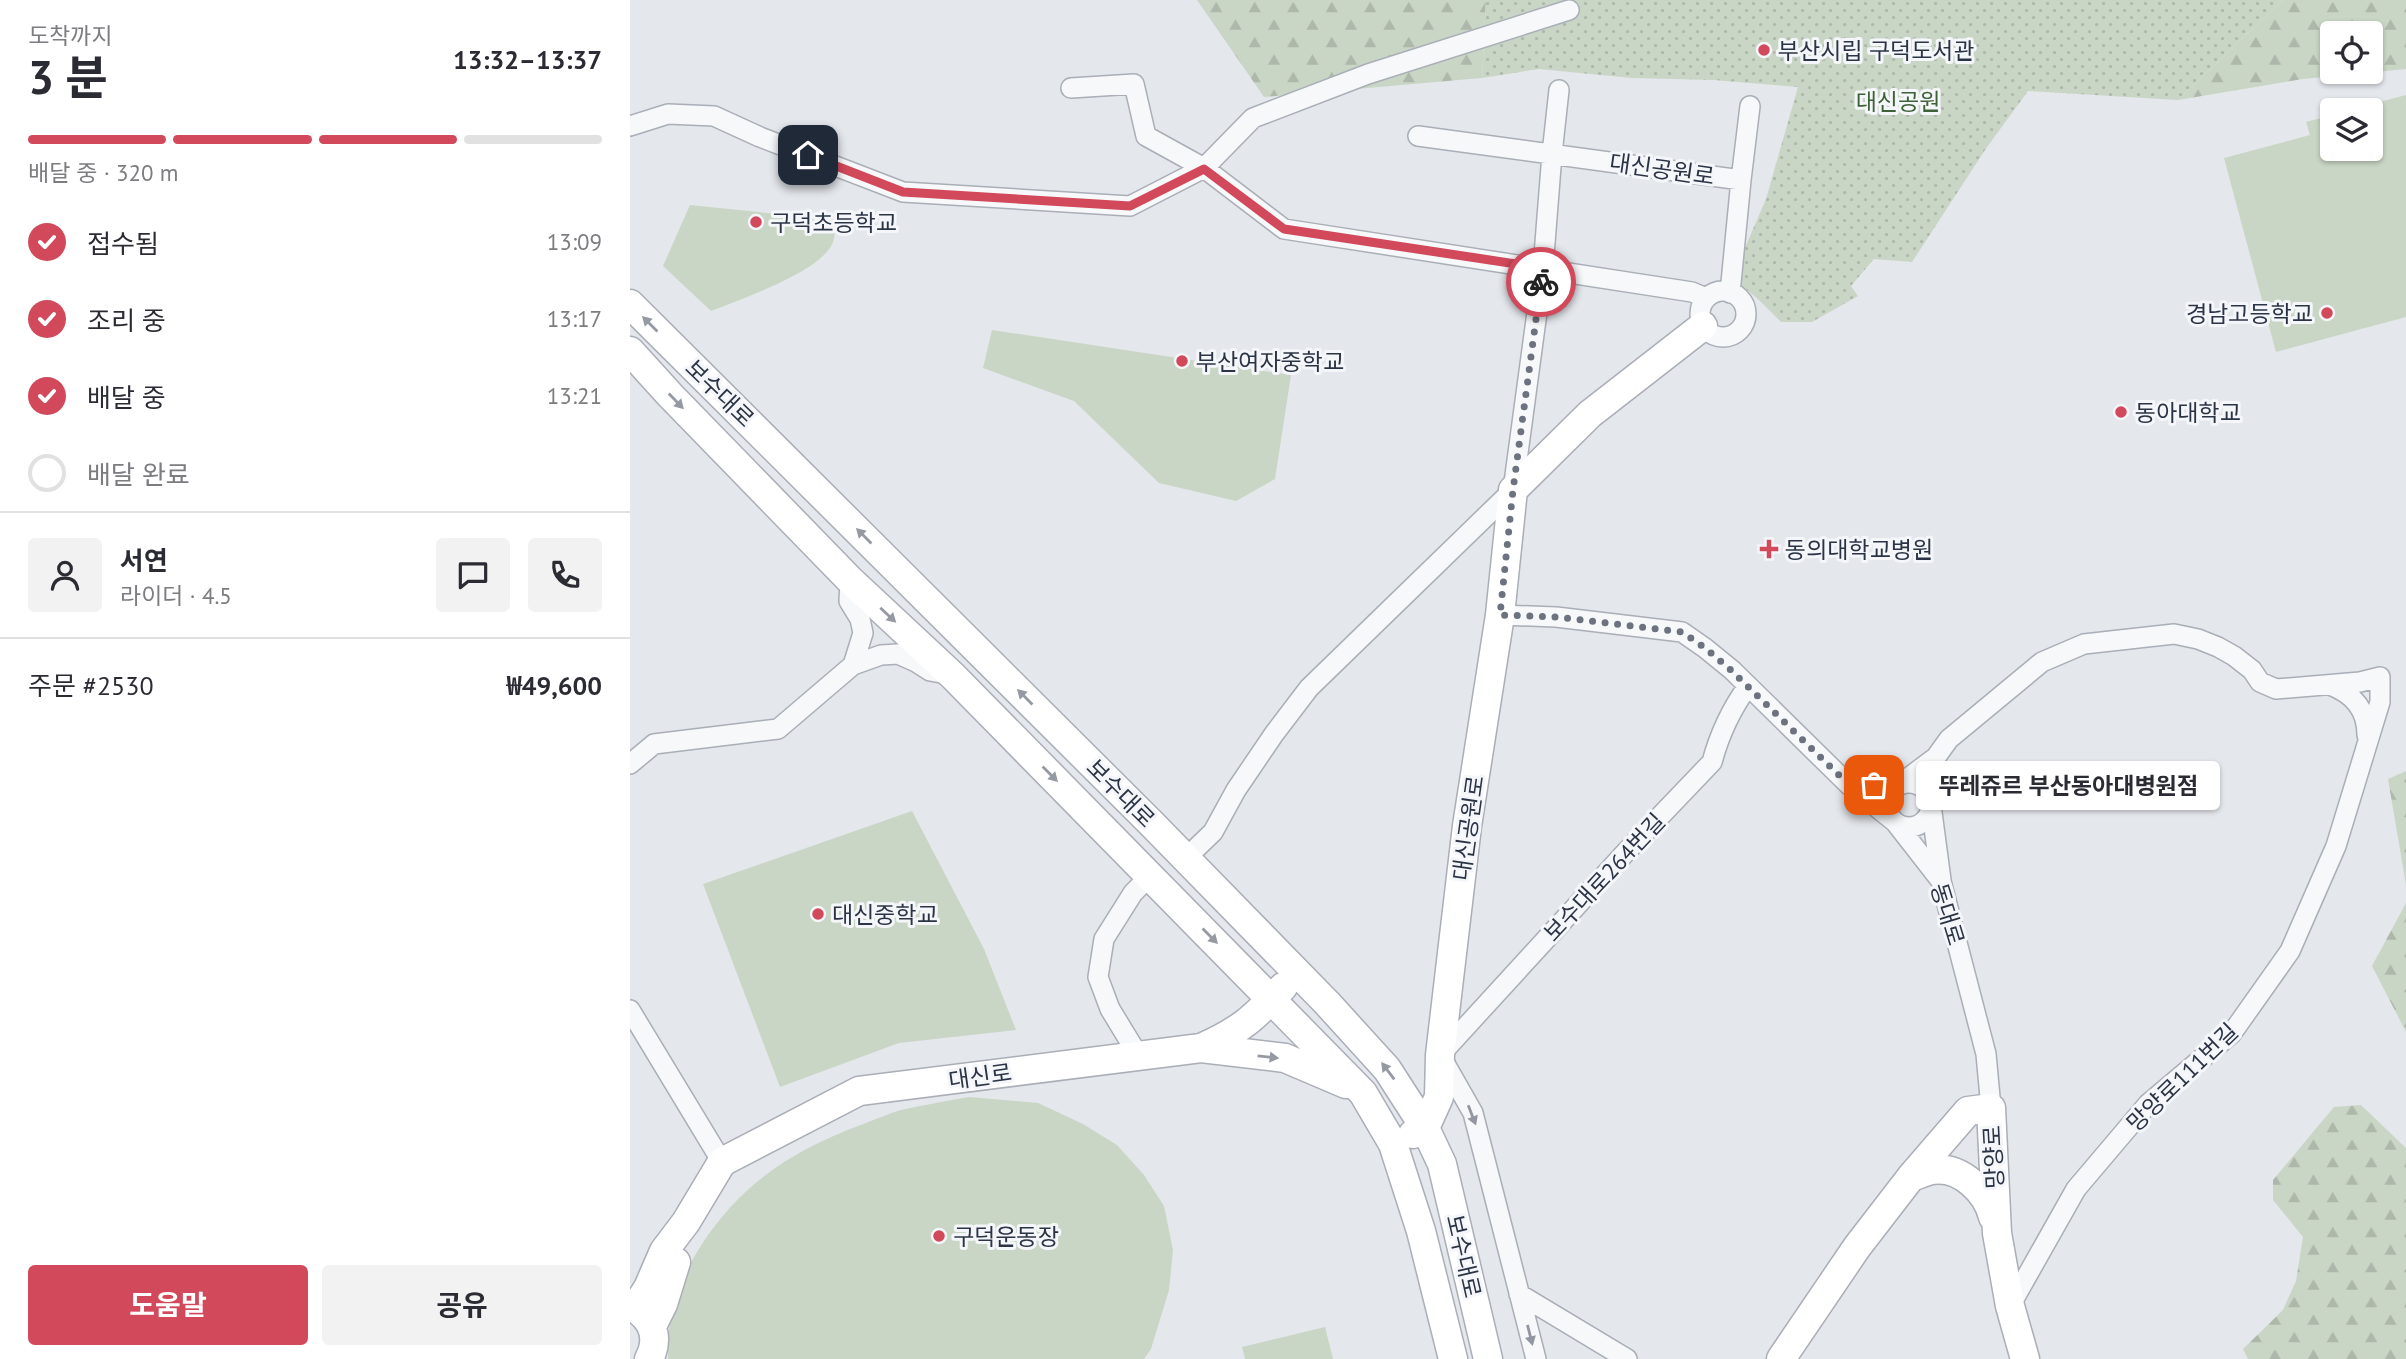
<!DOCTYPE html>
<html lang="ko">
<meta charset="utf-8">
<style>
:root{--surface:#fff;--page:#f2f2f3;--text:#2b2b33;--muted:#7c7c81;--line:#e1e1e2;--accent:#d1495b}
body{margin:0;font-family:"PT Sans","Noto Sans KR",sans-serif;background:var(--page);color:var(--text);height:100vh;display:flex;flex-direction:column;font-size:26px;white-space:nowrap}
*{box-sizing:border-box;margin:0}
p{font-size:23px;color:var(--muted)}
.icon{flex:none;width:38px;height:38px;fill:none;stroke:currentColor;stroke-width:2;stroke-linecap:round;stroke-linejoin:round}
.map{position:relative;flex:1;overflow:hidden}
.side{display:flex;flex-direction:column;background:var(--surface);width:630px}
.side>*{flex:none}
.controls{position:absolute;left:1690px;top:21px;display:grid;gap:14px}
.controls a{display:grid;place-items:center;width:63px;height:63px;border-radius:7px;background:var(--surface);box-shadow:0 2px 5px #0004;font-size:35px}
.pin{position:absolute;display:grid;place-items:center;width:60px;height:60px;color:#fff;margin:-30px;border-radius:14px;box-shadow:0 4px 10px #0006}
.courier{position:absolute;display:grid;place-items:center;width:70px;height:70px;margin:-35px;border:5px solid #d1495b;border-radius:50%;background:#fff;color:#222;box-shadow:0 2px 9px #0007}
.bubble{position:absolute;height:49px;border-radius:7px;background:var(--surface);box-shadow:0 2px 5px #0004;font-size:23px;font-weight:700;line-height:49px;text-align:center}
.head em{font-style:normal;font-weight:700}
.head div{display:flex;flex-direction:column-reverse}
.head{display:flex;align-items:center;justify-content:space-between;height:119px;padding:0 28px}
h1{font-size:46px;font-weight:700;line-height:52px}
.bar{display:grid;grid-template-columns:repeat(4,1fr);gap:10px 7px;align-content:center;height:84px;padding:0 28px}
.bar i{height:9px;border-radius:5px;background:var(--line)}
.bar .current{background:var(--accent)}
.bar p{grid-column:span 4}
.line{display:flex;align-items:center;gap:18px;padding:0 28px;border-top:2px solid var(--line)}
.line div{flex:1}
.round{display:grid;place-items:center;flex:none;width:74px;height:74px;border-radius:7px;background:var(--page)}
ol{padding:0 28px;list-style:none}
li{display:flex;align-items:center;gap:21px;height:77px}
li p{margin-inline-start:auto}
li .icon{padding:7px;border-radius:50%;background:var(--accent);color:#fff;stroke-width:4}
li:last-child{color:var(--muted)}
li i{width:38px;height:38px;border:4px solid var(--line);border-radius:50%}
.action{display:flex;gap:14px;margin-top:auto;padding:14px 28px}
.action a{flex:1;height:80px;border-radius:7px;background:var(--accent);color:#fff;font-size:28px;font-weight:700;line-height:80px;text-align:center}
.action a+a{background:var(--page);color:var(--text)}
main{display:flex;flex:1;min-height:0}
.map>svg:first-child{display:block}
.green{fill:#c9d6c5}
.forest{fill:url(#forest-firs);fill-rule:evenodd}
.park{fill:url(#park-dots)}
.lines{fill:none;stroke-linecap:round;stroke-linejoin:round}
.street-casing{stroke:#a9aeb7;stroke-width:22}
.secondary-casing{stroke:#a9aeb7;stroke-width:31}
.street{stroke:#f7f8fa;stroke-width:19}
.secondary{stroke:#fff;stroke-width:28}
.oneway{fill:#959aa2}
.oneway2{fill:#9196a0}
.done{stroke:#6c737f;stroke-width:7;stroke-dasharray:0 12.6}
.route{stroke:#d1495b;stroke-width:9}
.poi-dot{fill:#d1495b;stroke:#f4f6f9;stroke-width:2.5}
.labels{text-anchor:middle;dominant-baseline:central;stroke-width:6;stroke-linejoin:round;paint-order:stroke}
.poi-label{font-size:23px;fill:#2b3445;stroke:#f4f6f9;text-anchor:start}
.park-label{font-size:23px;fill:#3f6138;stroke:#f4f6f9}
.street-label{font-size:23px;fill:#2b3445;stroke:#f4f6f9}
</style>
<main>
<section class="side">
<div class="head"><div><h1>3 분</h1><p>도착까지</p></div><em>13:32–13:37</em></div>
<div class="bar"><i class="current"></i><i class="current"></i><i class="current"></i><i></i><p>배달 중 · 320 m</p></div>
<ol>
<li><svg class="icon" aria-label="check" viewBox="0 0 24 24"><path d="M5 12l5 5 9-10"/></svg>접수됨<p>13:09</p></li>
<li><svg class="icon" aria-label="check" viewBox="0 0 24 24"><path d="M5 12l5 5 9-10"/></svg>조리 중<p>13:17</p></li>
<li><svg class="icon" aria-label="check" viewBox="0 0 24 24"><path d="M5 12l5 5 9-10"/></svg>배달 중<p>13:21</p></li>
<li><i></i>배달 완료</li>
</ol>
<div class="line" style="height:126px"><a class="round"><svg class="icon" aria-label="person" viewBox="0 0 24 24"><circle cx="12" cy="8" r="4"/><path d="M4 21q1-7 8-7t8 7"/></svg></a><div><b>서연</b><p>라이더 · 4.5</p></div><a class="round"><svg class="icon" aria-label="chat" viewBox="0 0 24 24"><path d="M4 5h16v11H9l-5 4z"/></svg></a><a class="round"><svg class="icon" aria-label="phone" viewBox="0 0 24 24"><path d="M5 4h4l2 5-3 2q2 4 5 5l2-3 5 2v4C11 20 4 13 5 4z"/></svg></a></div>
<div class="line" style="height:91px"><div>주문 #2530</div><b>₩49,600</b></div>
<div class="action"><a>도움말</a><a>공유</a></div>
</section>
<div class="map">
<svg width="1776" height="1359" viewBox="0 0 1776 1359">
<defs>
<pattern id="forest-firs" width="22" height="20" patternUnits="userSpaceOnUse" patternTransform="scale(1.75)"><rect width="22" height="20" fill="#c9d6c5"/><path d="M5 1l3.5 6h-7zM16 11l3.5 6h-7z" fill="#adb8ab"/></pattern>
<pattern id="park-dots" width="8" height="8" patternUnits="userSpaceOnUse" patternTransform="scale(1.75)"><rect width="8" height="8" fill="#c9d6c5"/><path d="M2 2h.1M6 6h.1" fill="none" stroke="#adb8ab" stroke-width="1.8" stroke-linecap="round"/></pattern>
</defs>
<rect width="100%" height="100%" fill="#e4e7ec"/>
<path class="green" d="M1776,95V317L1646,352L1594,158L1680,135L1676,122L1703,115V149H1741V110H1719Z
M60,205L206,220C205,227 205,236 203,242C193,271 109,300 81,311L33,266Z
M362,330L661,375L645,479L606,501L529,483L444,401L353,368Z
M282,811L354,949L386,1030L269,1043L150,1087L73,884Z
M339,1097L408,1103L453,1124L487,1145L514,1175L534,1206L543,1250L539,1290L521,1349L514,1359H38C36,1315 49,1280 72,1244C112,1183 163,1150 231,1125C244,1120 257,1114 271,1110C293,1105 316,1101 339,1097Z
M695,1327L703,1359H615L612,1347Z"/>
<path class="forest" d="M567,0H856L852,78L634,97Z
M1653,0H1776V69L1673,79L1548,100ZM1703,33H1741V72H1703Z
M1776,771V885L1758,779Z
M1776,903V1032L1742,966Z
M1731,1105L1776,1148V1359H1618L1613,1349L1653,1310L1666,1281L1673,1237L1643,1200V1180L1704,1107Z"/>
<path class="park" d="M856,0H1653L1548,100L1398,91L1357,147L1282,262L1244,259L1221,286L1228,296L1182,322H1151L1127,298L1102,278L1136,199L1168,87L1084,80L1002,78L909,69L852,78Z"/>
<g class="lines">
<defs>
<path id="street" d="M441,88L504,84L516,136L574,168L623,118L738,74L939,10
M0,126L38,114L84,116L130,137L273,192L500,206L574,168L654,229L1062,292L1076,298
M788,136L1111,180L1120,106
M1070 314a23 23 0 1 1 46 0a23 23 0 1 1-46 0Z
M1100,293L1111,180
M220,580L219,601L230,619L233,633L223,665
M870,615L926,617L1052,632L1075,648L1102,670L1219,785L1265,822L1311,881L1356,1054L1361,1108
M1700,685C1723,694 1737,709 1737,735
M1306,757L1301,805L1311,880
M0,764L24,744L148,729L223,665L251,655L268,654L286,662L300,671L311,673
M1257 805a22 22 0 1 1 44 0a22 22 0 1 1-44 0Z
M1219,785L1270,784L1306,757L1319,739L1412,662L1454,644L1544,634L1568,639L1588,647L1604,656L1622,670L1630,682L1646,689L1730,682L1750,677V702L1706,846L1660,951L1602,1033L1518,1104L1446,1189L1380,1306
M555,859L583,832L606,790L644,734L679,688L883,490L913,268L922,154L929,90
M0,1010L92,1162
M508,1055L480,1009L468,977L474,939L503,893L520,876
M889,1294L997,1359
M906,1359L843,1113L810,1055L995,853L1082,762C1089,736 1102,708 1118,686"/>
<path id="secondary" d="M0,304L522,824L697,1003L757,1069L795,1128L812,1164L858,1359
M0,351L40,395L220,580L323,676L733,1093L763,1144L791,1231L823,1359
M571,1048L655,1058L716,1084
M783,1134L795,1128L809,1097L810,1055L837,826L870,615L883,490L960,414L1073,326
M1281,1177C1288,1175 1296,1171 1303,1170C1331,1166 1357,1192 1363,1217
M5,1308L18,1288L34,1251L56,1222L92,1162L229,1091L571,1048C610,1031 624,1018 653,987
M10,1312C25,1324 28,1342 19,1359
M22,1326L33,1304L46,1262
M1151,1359L1227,1247L1281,1177L1338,1111L1361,1108L1367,1233L1380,1306L1395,1359"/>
</defs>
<use href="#street" class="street-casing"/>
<use href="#secondary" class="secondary-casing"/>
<use href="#street" class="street"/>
<use href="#secondary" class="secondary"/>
</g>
<defs><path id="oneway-solid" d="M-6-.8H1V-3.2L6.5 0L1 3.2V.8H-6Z" transform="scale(1.75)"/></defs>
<g class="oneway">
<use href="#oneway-solid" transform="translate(20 324) rotate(-135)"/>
<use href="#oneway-solid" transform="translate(46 401) rotate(46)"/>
<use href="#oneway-solid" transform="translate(234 536) rotate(-135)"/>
<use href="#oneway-solid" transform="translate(258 615) rotate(43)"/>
<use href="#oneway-solid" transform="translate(395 697) rotate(-135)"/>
<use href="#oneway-solid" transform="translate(420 774) rotate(45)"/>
<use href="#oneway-solid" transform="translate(580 936) rotate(45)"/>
<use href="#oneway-solid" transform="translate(638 1057) rotate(6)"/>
<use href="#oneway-solid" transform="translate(758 1071) rotate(-127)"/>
</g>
<g class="oneway2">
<use href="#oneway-solid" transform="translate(842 1115) rotate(69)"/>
<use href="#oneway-solid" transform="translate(900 1335) rotate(76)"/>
</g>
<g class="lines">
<path class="done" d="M911,282L883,490L870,615L926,617L1052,632L1075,648L1101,670L1219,785H1244"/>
<path class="route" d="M178,155L273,192L500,206L574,169L654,229L913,268L911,282"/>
</g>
<g class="poi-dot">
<circle cx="1134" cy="50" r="7"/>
<circle cx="126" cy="222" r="7"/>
<circle cx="1697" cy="313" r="7"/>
<circle cx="552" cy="361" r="7"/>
<circle cx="1491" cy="412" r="7"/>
<path d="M1135.5 538.5h7v7h7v7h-7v7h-7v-7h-7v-7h7z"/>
<circle cx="188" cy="914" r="7"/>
<circle cx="309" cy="1236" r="7"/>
</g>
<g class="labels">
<g class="poi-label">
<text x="1148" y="50">부산시립 구덕도서관</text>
<text x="140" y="222">구덕초등학교</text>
<text x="1683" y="313" text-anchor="end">경남고등학교</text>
<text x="566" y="361">부산여자중학교</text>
<text x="1505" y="412">동아대학교</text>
<text x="1155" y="549">동의대학교병원</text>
<text x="202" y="914">대신중학교</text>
<text x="323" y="1236">구덕운동장</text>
</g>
<g class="park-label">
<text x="1268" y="101">대신공원</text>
</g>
<g class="street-label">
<text transform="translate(1032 169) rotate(8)">대신공원로</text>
<text transform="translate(90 393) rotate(44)">보수대로</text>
<text transform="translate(491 793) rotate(45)">보수대로</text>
<text transform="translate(838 828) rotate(-82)">대신공원로</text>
<text transform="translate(974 877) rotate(-47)">보수대로264번길</text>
<text transform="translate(1318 914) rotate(73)">동대로</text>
<text transform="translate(350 1076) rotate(-8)">대신로</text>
<text transform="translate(1552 1077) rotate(-44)">망양로111번길</text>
<text transform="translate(1363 1157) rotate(-93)">망양로</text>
<text transform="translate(834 1256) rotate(77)">보수대로</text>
</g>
</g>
</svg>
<div class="controls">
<a><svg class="icon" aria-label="locate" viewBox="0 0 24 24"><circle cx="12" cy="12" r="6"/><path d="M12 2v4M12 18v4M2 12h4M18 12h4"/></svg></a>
<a><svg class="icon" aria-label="layers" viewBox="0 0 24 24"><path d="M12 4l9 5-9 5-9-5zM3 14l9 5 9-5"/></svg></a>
</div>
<div class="pin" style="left:1244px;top:785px;background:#ea580c"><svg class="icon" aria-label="bag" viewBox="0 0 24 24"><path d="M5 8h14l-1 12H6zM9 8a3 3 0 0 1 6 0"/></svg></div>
<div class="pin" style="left:178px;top:155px;background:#1f2937"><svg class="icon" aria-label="home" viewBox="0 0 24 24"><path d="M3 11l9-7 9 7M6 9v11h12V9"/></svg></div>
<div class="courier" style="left:911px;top:282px"><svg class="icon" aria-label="bike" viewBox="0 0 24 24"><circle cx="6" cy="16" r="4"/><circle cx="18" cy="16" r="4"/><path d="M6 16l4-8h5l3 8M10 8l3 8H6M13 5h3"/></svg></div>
<div class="bubble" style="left:1286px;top:761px;width:304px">뚜레쥬르 부산동아대병원점</div>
</div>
</main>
